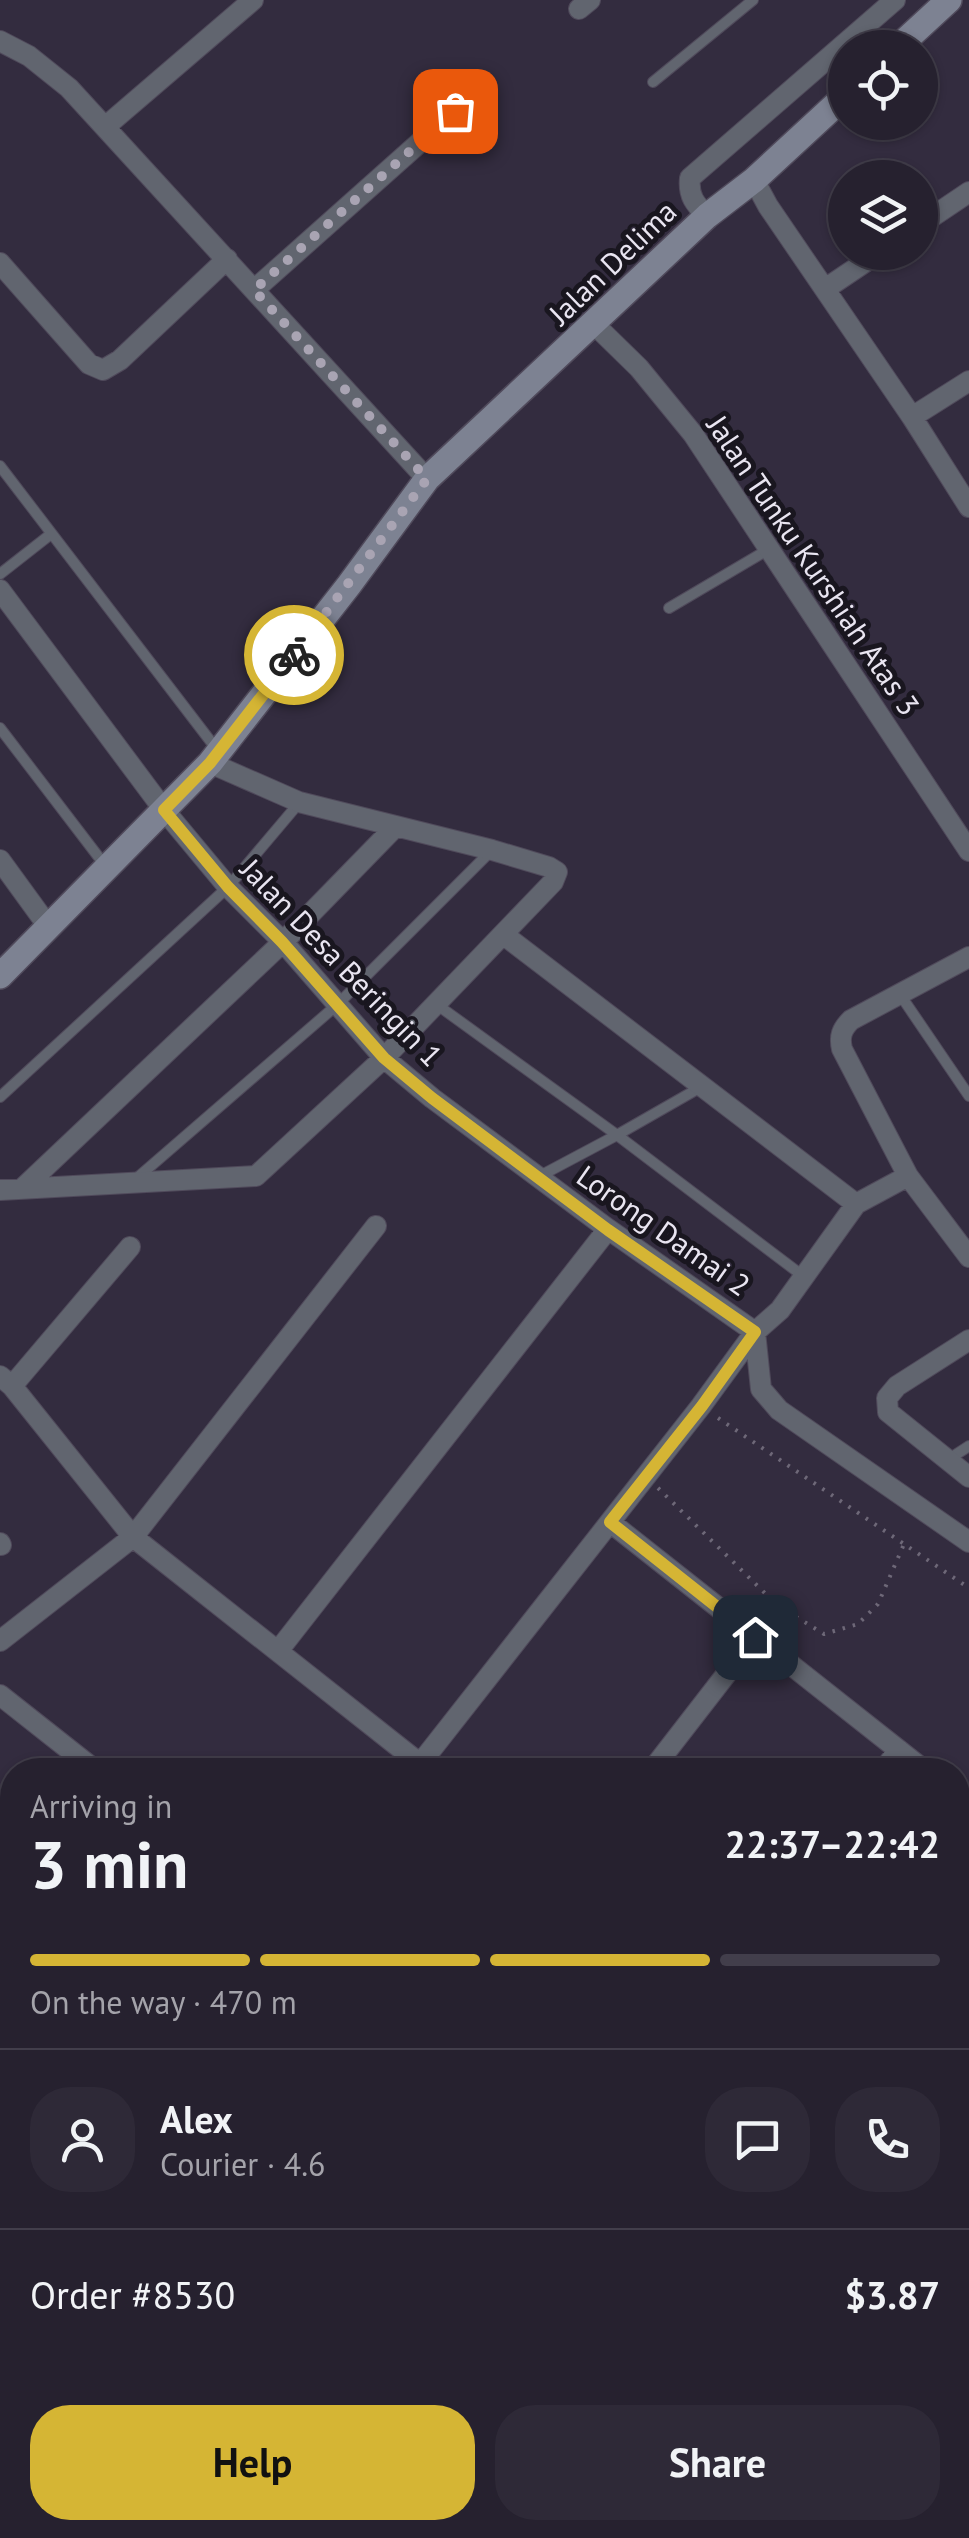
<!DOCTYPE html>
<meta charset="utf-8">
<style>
:root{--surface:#26212f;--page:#2e2937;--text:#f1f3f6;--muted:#a4a3aa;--line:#423e4b;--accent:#d5b534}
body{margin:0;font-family:"PT Sans",sans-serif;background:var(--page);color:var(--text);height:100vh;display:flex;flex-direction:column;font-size:38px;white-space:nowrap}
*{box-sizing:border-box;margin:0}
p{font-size:32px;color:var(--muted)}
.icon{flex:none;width:55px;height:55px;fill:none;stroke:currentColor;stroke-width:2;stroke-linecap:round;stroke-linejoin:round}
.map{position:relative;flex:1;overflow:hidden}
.details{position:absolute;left:0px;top:1758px;width:970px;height:782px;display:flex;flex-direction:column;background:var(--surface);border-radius:40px 40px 0 0;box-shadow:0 2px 8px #0004,0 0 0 2px var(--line)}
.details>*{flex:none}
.fabs{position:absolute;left:828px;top:30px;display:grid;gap:20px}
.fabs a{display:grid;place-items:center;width:110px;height:110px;border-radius:50%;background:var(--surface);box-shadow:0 2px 8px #0004,0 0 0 2px var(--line);font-size:50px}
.pin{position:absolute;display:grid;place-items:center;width:85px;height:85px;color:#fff;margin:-42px;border-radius:20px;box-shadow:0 5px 15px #0006}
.courier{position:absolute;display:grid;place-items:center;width:100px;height:100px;margin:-50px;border:8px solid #d5b534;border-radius:50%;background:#fff;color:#222;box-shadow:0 2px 12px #0007}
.head em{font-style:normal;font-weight:700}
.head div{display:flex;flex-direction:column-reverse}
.head{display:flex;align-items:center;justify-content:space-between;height:170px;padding:0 30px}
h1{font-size:65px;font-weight:700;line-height:75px}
.bar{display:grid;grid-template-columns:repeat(4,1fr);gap:15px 10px;align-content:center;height:120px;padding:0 30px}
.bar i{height:12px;border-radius:8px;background:var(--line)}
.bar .active{background:var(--accent)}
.bar p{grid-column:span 4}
.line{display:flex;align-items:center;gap:25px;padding:0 30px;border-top:2px solid var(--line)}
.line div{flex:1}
.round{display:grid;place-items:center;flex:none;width:105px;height:105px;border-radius:40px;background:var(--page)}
.button{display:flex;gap:20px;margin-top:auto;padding:20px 30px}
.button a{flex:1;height:115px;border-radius:40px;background:var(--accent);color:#111;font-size:40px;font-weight:700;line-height:115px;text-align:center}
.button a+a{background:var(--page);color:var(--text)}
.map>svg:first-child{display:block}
.grass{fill:url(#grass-dots)}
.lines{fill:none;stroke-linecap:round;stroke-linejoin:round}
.service-casing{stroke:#504a5b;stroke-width:12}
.minor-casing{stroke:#504a5b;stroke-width:22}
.secondary-casing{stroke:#504a5b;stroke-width:28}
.path{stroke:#6e6878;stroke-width:4;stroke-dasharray:2.5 8;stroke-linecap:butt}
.service{stroke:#61656f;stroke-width:10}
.minor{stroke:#61656f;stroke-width:20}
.secondary{stroke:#7d8292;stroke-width:25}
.done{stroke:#a9a4b3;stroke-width:10;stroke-dasharray:0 18}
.route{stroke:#d5b534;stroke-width:12}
.labels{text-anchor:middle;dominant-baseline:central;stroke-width:10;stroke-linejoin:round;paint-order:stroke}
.street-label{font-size:30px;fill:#e9e5f1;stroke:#19161f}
</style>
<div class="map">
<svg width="969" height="2538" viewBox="0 0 969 2538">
<defs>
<pattern id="grass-dots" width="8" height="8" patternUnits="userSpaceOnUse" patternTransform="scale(2.5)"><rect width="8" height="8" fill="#5c3641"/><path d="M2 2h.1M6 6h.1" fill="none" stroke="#73535d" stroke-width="1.8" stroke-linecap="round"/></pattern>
</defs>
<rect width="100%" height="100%" fill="#332c3f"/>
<path class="grass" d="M521,2528H882L891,2538H530Z"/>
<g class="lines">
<defs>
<path id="service" d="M653,82L753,0
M0,466L218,751
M0,574L51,534
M669,608L769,549
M0,728L107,868
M899,993L969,1096
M436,1004L617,1135L803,1276
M0,1097L228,887L299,803
M538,1177L617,1135L701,1087
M137,1178L338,1004L491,851
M949,1459L969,1446"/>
<path id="minor" d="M579,9L590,0
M0,41L29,56L69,88L427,479
M105,127L253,0
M754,180L768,206L912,417L969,507
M707,216C695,204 688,196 690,178L895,0
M920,225L969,192
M0,263L89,364L103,370L120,360L227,259
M825,289L880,252
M254,290L455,111
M594,324L639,368L693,434L969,851
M912,417L969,381
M0,590L164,810L228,887L283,942L384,1058L432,1098L608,1229L755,1332L761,1389L779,1410L969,1542
M0,860L48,926
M504,935L856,1204
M969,957L851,1020C842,1029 839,1036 842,1049L908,1176L969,1257
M23,1188L283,942L396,826
M0,1190L256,1176L384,1058L553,882L557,872L549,867L492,850L299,802L210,763
M969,1340L897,1386L887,1398L888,1412L969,1477
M0,1376L12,1386L133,1537L428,1770
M12,1386L130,1247
M610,1522L924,1770
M0,1543L1,1545
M0,1641L133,1537L376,1226
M278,1651L608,1229
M0,1695L95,1770
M420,1764L701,1406L755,1332L780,1310L856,1204L908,1176
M652,1770L755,1637
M883,1770L899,1750
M958,1796L969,1805
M0,1940L12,1949
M958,1976L969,1961
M0,2138L12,2126
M958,2269L969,2255
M0,2445L12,2434
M466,2528L475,2538
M934,2528L943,2538
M192,2538L206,2528"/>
<path id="secondary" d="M897,48L949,0
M0,976L210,763L349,585L427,479L707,216L754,180L845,96"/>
</defs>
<use href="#service" class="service-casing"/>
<use href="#minor" class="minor-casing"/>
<use href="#secondary" class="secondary-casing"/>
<path class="path" d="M718,1418L969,1588
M658,1488L777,1605L824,1634L858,1624L878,1604L904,1544"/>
<use href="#service" class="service"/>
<use href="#minor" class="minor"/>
<use href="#secondary" class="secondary"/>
</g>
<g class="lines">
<path class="done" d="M294,655L427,479L254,290L455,111"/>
<path class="route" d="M294,655L210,763L164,810L228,887L282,942L384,1058L432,1098L608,1230L755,1332L702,1406L610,1522L755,1637"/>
</g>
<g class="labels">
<g class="street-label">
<text transform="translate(612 262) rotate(-44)">Jalan Delima</text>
<text transform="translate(814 565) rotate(56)">Jalan Tunku Kurshiah Atas 3</text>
<text transform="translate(342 962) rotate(46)">Jalan Desa Beringin 1</text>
<text transform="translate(664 1230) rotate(35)">Lorong Damai 2</text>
</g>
</g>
</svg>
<div class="fabs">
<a><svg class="icon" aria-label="locate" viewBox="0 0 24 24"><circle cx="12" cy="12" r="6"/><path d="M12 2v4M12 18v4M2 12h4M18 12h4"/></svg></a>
<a><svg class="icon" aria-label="layers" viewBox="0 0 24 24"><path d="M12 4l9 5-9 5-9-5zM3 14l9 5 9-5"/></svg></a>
</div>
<div class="pin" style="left:455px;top:111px;background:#ea580c"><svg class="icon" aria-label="bag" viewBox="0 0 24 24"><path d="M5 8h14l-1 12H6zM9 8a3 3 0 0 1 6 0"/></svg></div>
<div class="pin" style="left:755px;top:1637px;background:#1f2937"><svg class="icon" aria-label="home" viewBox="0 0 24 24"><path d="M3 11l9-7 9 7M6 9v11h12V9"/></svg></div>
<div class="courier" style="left:294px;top:655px"><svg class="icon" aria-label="bike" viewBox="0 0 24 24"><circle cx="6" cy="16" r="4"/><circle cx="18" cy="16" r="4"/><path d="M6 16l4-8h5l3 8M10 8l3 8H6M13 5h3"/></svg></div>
<section class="details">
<div class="head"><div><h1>3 min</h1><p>Arriving in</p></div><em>22:37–22:42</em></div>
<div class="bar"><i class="active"></i><i class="active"></i><i class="active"></i><i></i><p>On the way · 470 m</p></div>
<div class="line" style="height:180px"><a class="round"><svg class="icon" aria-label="person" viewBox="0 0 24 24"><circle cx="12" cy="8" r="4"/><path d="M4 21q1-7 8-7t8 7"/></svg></a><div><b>Alex</b><p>Courier · 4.6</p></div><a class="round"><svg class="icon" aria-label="chat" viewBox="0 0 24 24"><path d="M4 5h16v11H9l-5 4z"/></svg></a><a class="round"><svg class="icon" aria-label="phone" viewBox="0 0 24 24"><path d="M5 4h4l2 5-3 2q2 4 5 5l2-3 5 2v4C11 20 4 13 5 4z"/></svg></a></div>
<div class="line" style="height:130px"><div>Order #8530</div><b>$3.87</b></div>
<div class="button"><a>Help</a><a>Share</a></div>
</section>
</div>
